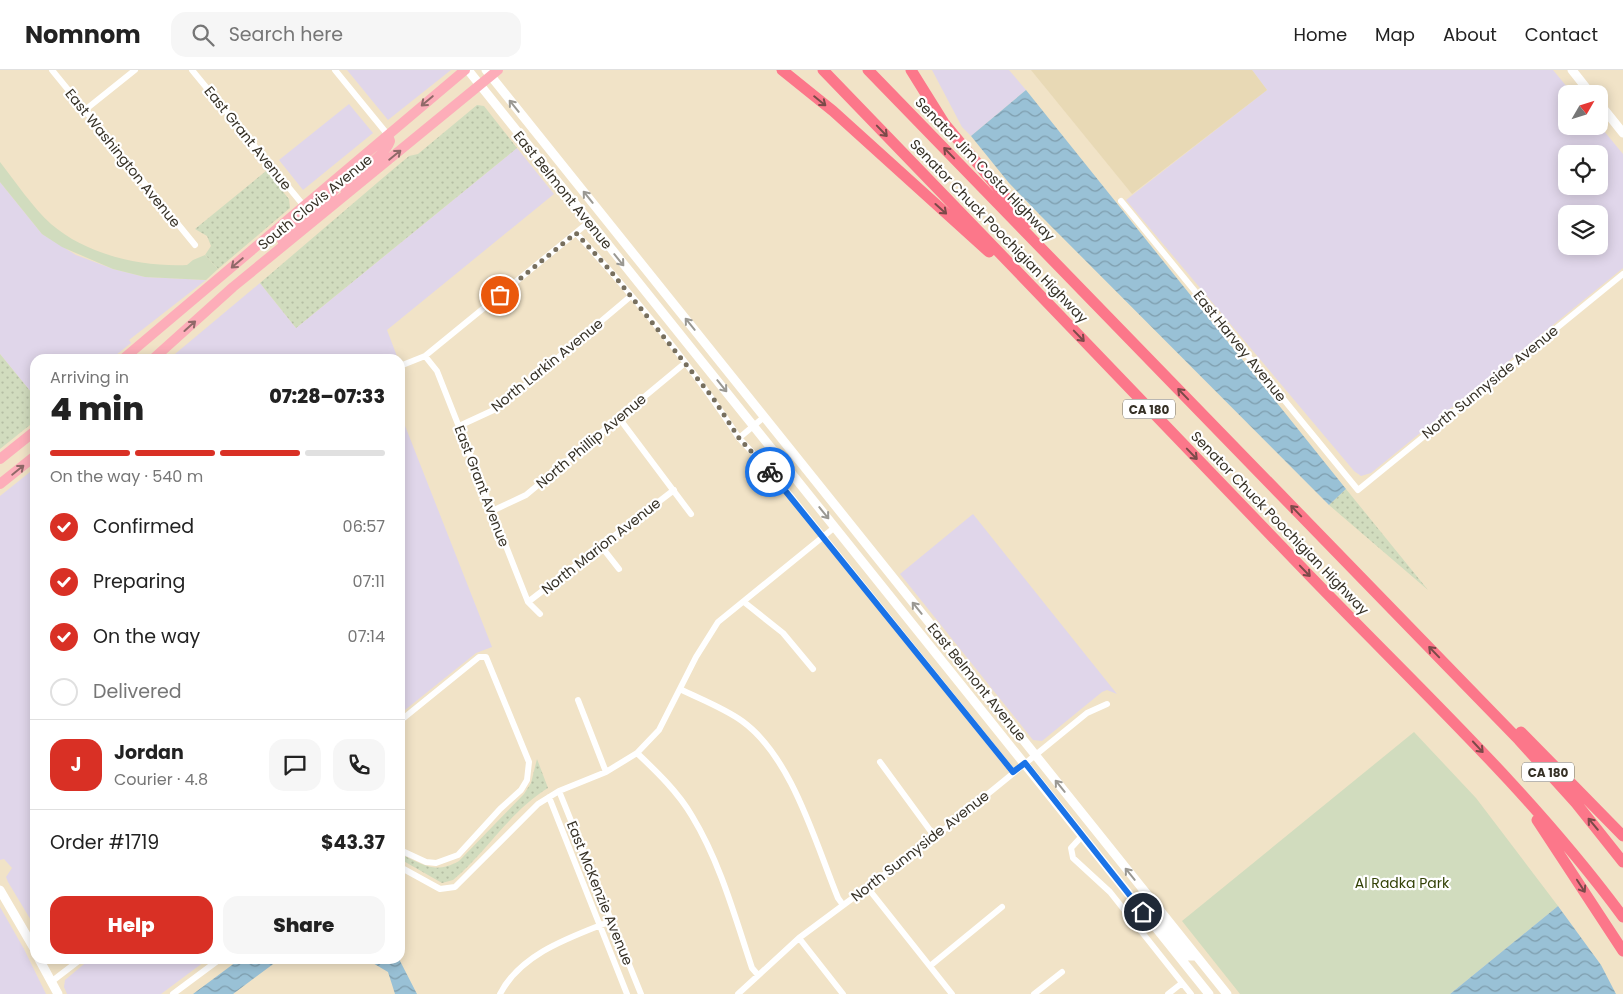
<!DOCTYPE html>
<meta charset="utf-8">
<style>
:root{--surface:#fff;--page:#f6f6f6;--text:#222;--muted:#767676;--line:#e0e0e0;--accent:#d93025}
body{margin:0;font-family:Poppins,sans-serif;background:var(--page);color:var(--text);height:100vh;display:flex;flex-direction:column;font-size:19px;white-space:nowrap}
*{box-sizing:border-box;margin:0}
p{font-size:16px;color:var(--muted)}
.icon{flex:none;width:28px;height:28px;fill:none;stroke:currentColor;stroke-width:2;stroke-linecap:round;stroke-linejoin:round}
.map{position:relative;flex:1;overflow:hidden}
.drawer{position:absolute;left:30px;top:284px;width:375px;height:610px;display:flex;flex-direction:column;background:var(--surface);border-radius:15px;box-shadow:0 2px 12px #0003}
.drawer>*{flex:none}
.needle{width:32px;rotate:51deg}
.buttons{position:absolute;left:1558px;top:15px;display:grid;gap:10px}
.buttons a{display:grid;place-items:center;width:50px;height:50px;border-radius:10px;background:var(--surface);box-shadow:0 2px 12px #0003;font-size:25px}
.pin{position:absolute;display:grid;place-items:center;width:42px;height:42px;color:#fff;margin:-21px;border:2px solid #fff;border-radius:50%;box-shadow:0 1px 5px #0007}
.courier{position:absolute;display:grid;place-items:center;width:50px;height:50px;margin:-25px;border:4px solid #1a73e8;border-radius:50%;background:#fff;color:#222;box-shadow:0 1px 6px #0007}
.overview em{font-style:normal;font-weight:800}
.overview div{display:flex;flex-direction:column-reverse}
.overview{display:flex;align-items:center;justify-content:space-between;height:85px;padding:0 20px}
h1{font-size:32px;font-weight:800;line-height:38px}
.bar{display:grid;grid-template-columns:repeat(4,1fr);gap:8px 5px;align-content:center;height:60px;padding:0 20px}
.bar i{height:6px;border-radius:4px;background:var(--line)}
.bar .on{background:var(--accent)}
.bar p{grid-column:span 4}
.line{display:flex;align-items:center;gap:12px;padding:0 20px;border-top:1px solid var(--line)}
.line div{flex:1}
.round{display:grid;place-items:center;flex:none;width:52px;height:52px;border-radius:15px;background:var(--page)}
ol{padding:0 20px;list-style:none}
li{display:flex;align-items:center;gap:15px;height:55px}
li p{margin-inline-start:auto}
li .icon{padding:5px;border-radius:50%;background:var(--accent);color:#fff;stroke-width:4}
li:last-child{color:var(--muted)}
li i{width:28px;height:28px;border:2px solid var(--line);border-radius:50%}
.primary-button{display:flex;gap:10px;margin-top:auto;padding:10px 20px}
.primary-button a{flex:1;height:58px;border-radius:15px;background:var(--accent);color:#fff;font-size:20px;font-weight:800;line-height:58px;text-align:center}
.primary-button a+a{background:var(--page);color:var(--text)}
header{display:flex;align-items:center;gap:30px;box-sizing:border-box;height:70px;padding:0 25px;background:var(--surface);border-bottom:1px solid var(--line)}
header strong{font-size:24px}
nav{display:flex;gap:28px;margin-inline-start:auto;font-size:18px}
.search{width:350px;height:45px;background:var(--page);display:flex;align-items:center;gap:12px;box-sizing:border-box;padding:0 18px;border-radius:15px;color:var(--muted);font-size:19px}
.map>svg:first-child{display:block}
.commercial{fill:#e0d6ea;fill-rule:evenodd}
.built{fill:#e8d9b5}
.grass{fill:url(#grass-dots)}
.green{fill:#d1dcbe}
.water{fill:url(#water-waves)}
.lines{fill:none;stroke-linecap:round;stroke-linejoin:round}
.street{stroke:#fff;stroke-width:6}
.secondary{stroke:#fff;stroke-width:9}
.primary{stroke:#fdadb9;stroke-width:10}
.highway{stroke:#fc778a;stroke-width:11}
.oneway{stroke:#906968}
.oneway2{stroke:#7b4a49}
.oneway3{stroke:#9a9892}
.done{stroke:#776f5e;stroke-width:5;stroke-dasharray:0 9}
.route{stroke:#1a73e8;stroke-width:6}
.labels{text-anchor:middle;dominant-baseline:central;stroke-width:4.5;stroke-linejoin:round;paint-order:stroke}
.shield{fill:#fff;stroke:#726f67;stroke-width:1}
.shield-label{font-size:12px;font-weight:bold;fill:#363126}
.street-label{font-size:14px;fill:#363126;stroke:#fff}
.park-label{font-size:14px;fill:#334207;stroke:#fff}
</style>
<header>
<strong>Nomnom</strong>
<div class="search"><svg class="icon" aria-label="search" viewBox="0 0 24 24"><circle cx="10" cy="10" r="6"/><path d="M15 15l6 6"/></svg>Search here</div>
<nav><a>Home</a><a>Map</a><a>About</a><a>Contact</a></nav>
</header>
<div class="map">
<svg width="1623" height="924" viewBox="0 0 1623 924">
<defs>
<pattern id="grass-dots" width="8" height="8" patternUnits="userSpaceOnUse" patternTransform="scale(1.25)"><rect width="8" height="8" fill="#d1dcbe"/><path d="M2 2h.1M6 6h.1" fill="none" stroke="#b4bda3" stroke-width="1.8" stroke-linecap="round"/></pattern>
<pattern id="water-waves" width="16" height="10" patternUnits="userSpaceOnUse" patternTransform="scale(1.25)"><rect width="16" height="10" fill="#99c1d6"/><path d="M0 5q4-4 8 0t8 0" fill="none" stroke="#7e9dad"/></pattern>
</defs>
<rect width="100%" height="100%" fill="#f1e3c7"/>
<path class="commercial" d="M347,0H451L388,50Z
M932,0H1009L1026,20L971,66L962,57Z
M1252,0H1553L1573,24H1566V56L1599,55L1623,84V198L1371,403L1361,406L1354,401L1126,130L1267,20ZM1566,84H1599V116H1566ZM1566,144H1599V176H1566Z
M349,34L373,63L303,120L279,90Z
M517,78L554,124L387,260L398,289H169L260,213L296,258Z
M0,112L42,164L76,185L113,199L145,207L206,210L129,270L131,273L111,289H35V327L0,284Z
M400,343L492,577L476,583L400,644Z
M35,398V857L8,812L6,807L12,798L4,789L0,790V426Z
M973,444L1117,624L1107,620L1102,622L1042,671L1033,670L900,504Z
M0,837L24,879L46,924H0Z
M90,889H208L161,924H67L64,917L65,910Z"/>
<path class="built" d="M1031,0H1252L1267,20L1132,124Z"/>
<path class="grass" d="M477,35L484,36L517,78L296,258L260,213L384,107L409,86L418,84Z
M266,101L289,129L290,138L218,199L205,185L211,176L207,166L195,159Z
M0,284L35,327V351L0,379Z
M1346,419L1428,520L1329,435Z
M537,689L548,718C510,741 487,782 453,810L442,813L400,789V784C423,794 434,805 459,791L524,724L531,713Z"/>
<path class="green" d="M0,92C15,111 33,138 51,154C87,185 141,197 187,195L193,190L205,185L218,199L206,210L145,207L113,199L62,177L42,164L0,112Z
M1414,662L1476,728L1558,836L1450,924H1240L1182,851Z"/>
<path class="water" d="M1026,20L1346,419L1329,435L1039,144L1009,113L971,66Z
M1558,836L1601,895L1616,924H1450Z
M240,889H280L233,924H193Z
M366,889H399L417,924H395L388,902Z"/>
<g class="lines">
<path class="street" d="M52,0L195,175
M192,0L304,136
M335,0L388,65
M85,40L135,0
M1121,131L1358,420L1623,204
M576,163C635,227 691,295 739,368
M425,286L437,301L528,532L540,544
M400,296L425,286L589,152
M764,347L739,368L778,410L1013,702
M619,348L691,444
M459,356L498,338L631,226
M492,441L526,425L685,293
M601,476L619,499
M528,532L674,420
M744,532L783,563L813,599
M680,619C700,629 724,638 742,651C792,687 815,772 838,828L843,835
M578,630L606,702
M400,651L479,587H486L529,692L527,710L521,720L500,739L458,785L436,793L426,792L400,780
M637,683C657,702 678,722 692,746C720,792 735,847 752,898L758,905
M880,692L935,767
M559,721L641,924
M549,727L627,924
M1082,766L1071,778L1073,788L1110,822L1191,924
M400,797L440,819L455,817L538,734L559,721L606,702L637,683L659,660L696,587L718,552L835,457
M867,817L952,924
M799,868L843,924
M930,896L1002,837
M51,912L81,889
M173,924L220,889
M500,924C521,883 571,867 611,851
M738,924L799,868L935,767L1087,643L1107,634
M1034,924L1062,902
M1168,924L1182,913"/>
<path class="secondary" d="M468,0L1209,924
M486,0L1227,924
M1572,0L1591,24
M1599,33L1623,63
M0,820L35,880
M1145,839L1155,846L1188,886H1196
M39,889L58,924"/>
<path class="primary" d="M344,118C355,102 384,88 390,71L388,65
M284,175L282,170L285,164L330,126L345,105
M123,289L465,0
M153,289L233,217L498,0
M0,389L35,361
M0,414L35,386"/>
<path class="highway" d="M782,0L833,41L989,182
M823,0C986,168 1148,338 1310,506C1417,617 1531,722 1623,847
M868,0L1519,670L1576,733L1623,792
M911,0L944,53L1027,153
M1521,662L1623,766
M1537,750L1623,881"/>
</g>
<defs><path id="oneway-shaft" d="M-6 0H5M1.5-3L5.5 0L1.5 3" fill="none" stroke-width="1.6" stroke-linecap="round" stroke-linejoin="round" transform="scale(1.25)"/></defs>
<g class="oneway">
<use href="#oneway-shaft" transform="translate(427 31) rotate(140)"/>
<use href="#oneway-shaft" transform="translate(395 85) rotate(-39)"/>
<use href="#oneway-shaft" transform="translate(237 193) rotate(140)"/>
<use href="#oneway-shaft" transform="translate(190 256) rotate(-42)"/>
<use href="#oneway-shaft" transform="translate(18 400) rotate(-39)"/>
</g>
<g class="oneway2">
<use href="#oneway-shaft" transform="translate(820 31) rotate(39)"/>
<use href="#oneway-shaft" transform="translate(882 61) rotate(46)"/>
<use href="#oneway-shaft" transform="translate(949 83) rotate(-134)"/>
<use href="#oneway-shaft" transform="translate(941 139) rotate(42)"/>
<use href="#oneway-shaft" transform="translate(1079 266) rotate(46)"/>
<use href="#oneway-shaft" transform="translate(1183 324) rotate(-134)"/>
<use href="#oneway-shaft" transform="translate(1192 384) rotate(46)"/>
<use href="#oneway-shaft" transform="translate(1296 441) rotate(-134)"/>
<use href="#oneway-shaft" transform="translate(1305 501) rotate(46)"/>
<use href="#oneway-shaft" transform="translate(1434 582) rotate(-134)"/>
<use href="#oneway-shaft" transform="translate(1478 677) rotate(47)"/>
<use href="#oneway-shaft" transform="translate(1593 754) rotate(-130)"/>
<use href="#oneway-shaft" transform="translate(1581 816) rotate(57)"/>
</g>
<g class="oneway3">
<use href="#oneway-shaft" transform="translate(514 36) rotate(-129)"/>
<use href="#oneway-shaft" transform="translate(588 127) rotate(-129)"/>
<use href="#oneway-shaft" transform="translate(619 190) rotate(51)"/>
<use href="#oneway-shaft" transform="translate(690 254) rotate(-129)"/>
<use href="#oneway-shaft" transform="translate(722 316) rotate(51)"/>
<use href="#oneway-shaft" transform="translate(824 443) rotate(51)"/>
<use href="#oneway-shaft" transform="translate(917 538) rotate(-129)"/>
<use href="#oneway-shaft" transform="translate(1060 716) rotate(-129)"/>
<use href="#oneway-shaft" transform="translate(1130 804) rotate(-129)"/>
</g>
<g class="lines">
<path class="done" d="M500,225L576,163L608,198L713,328L739,368L770,402"/>
<path class="route" d="M770,402L1013,702L1025,693L1143,842"/>
</g>
<g class="labels">
<g class="shield">
<rect x="1123" y="329.5" width="52" height="19" rx="4"/>
<rect x="1522" y="692.5" width="52" height="19" rx="4"/>
</g>
<g class="shield-label">
<text x="1149" y="339">CA 180</text>
<text x="1548" y="702">CA 180</text>
</g>
<g class="street-label">
<text transform="translate(248 68) rotate(51)">East Grant Avenue</text>
<text transform="translate(123 88) rotate(51)">East Washington Avenue</text>
<text transform="translate(985 99) rotate(46)">Senator Jim Costa Highway</text>
<text transform="translate(563 120) rotate(51)">East Belmont Avenue</text>
<text transform="translate(315 132) rotate(-39)">South Clovis Avenue</text>
<text transform="translate(999 161) rotate(46)">Senator Chuck Poochigian Highway</text>
<text transform="translate(1240 276) rotate(51)">East Harvey Avenue</text>
<text transform="translate(547 295) rotate(-39)">North Larkin Avenue</text>
<text transform="translate(1490 312) rotate(-39)">North Sunnyside Avenue</text>
<text transform="translate(591 371) rotate(-40)">North Phillip Avenue</text>
<text transform="translate(482 416) rotate(69)">East Grant Avenue</text>
<text transform="translate(1280 453) rotate(46)">Senator Chuck Poochigian Highway</text>
<text transform="translate(601 476) rotate(-38)">North Marion Avenue</text>
<text transform="translate(977 612) rotate(51)">East Belmont Avenue</text>
<text transform="translate(920 776) rotate(-38)">North Sunnyside Avenue</text>
<text transform="translate(600 823) rotate(68)">East McKenzie Avenue</text>
</g>
<g class="park-label">
<text x="1402" y="813">Al Radka Park</text>
</g>
</g>
</svg>
<div class="buttons">
<a><svg class="needle" viewBox="-14 -14 28 28"><path d="M0-13l5 13h-10z" fill="#e53935"/><path d="M0 13l5-13h-10z" fill="#767676"/></svg></a>
<a><svg class="icon" aria-label="locate" viewBox="0 0 24 24"><circle cx="12" cy="12" r="6"/><path d="M12 2v4M12 18v4M2 12h4M18 12h4"/></svg></a>
<a><svg class="icon" aria-label="layers" viewBox="0 0 24 24"><path d="M12 4l9 5-9 5-9-5zM3 14l9 5 9-5"/></svg></a>
</div>
<div class="pin" style="left:500px;top:225px;background:#ea580c"><svg class="icon" aria-label="bag" viewBox="0 0 24 24"><path d="M5 8h14l-1 12H6zM9 8a3 3 0 0 1 6 0"/></svg></div>
<div class="pin" style="left:1143px;top:842px;background:#1f2937"><svg class="icon" aria-label="home" viewBox="0 0 24 24"><path d="M3 11l9-7 9 7M6 9v11h12V9"/></svg></div>
<div class="courier" style="left:770px;top:402px"><svg class="icon" aria-label="bike" viewBox="0 0 24 24"><circle cx="6" cy="16" r="4"/><circle cx="18" cy="16" r="4"/><path d="M6 16l4-8h5l3 8M10 8l3 8H6M13 5h3"/></svg></div>
<section class="drawer">
<div class="overview"><div><h1>4 min</h1><p>Arriving in</p></div><em>07:28–07:33</em></div>
<div class="bar"><i class="on"></i><i class="on"></i><i class="on"></i><i></i><p>On the way · 540 m</p></div>
<ol>
<li><svg class="icon" aria-label="check" viewBox="0 0 24 24"><path d="M5 12l5 5 9-10"/></svg>Confirmed<p>06:57</p></li>
<li><svg class="icon" aria-label="check" viewBox="0 0 24 24"><path d="M5 12l5 5 9-10"/></svg>Preparing<p>07:11</p></li>
<li><svg class="icon" aria-label="check" viewBox="0 0 24 24"><path d="M5 12l5 5 9-10"/></svg>On the way<p>07:14</p></li>
<li><i></i>Delivered</li>
</ol>
<div class="line" style="height:90px"><b class="round" style="background:var(--accent);color:#fff">J</b><div><b>Jordan</b><p>Courier · 4.8</p></div><a class="round"><svg class="icon" aria-label="chat" viewBox="0 0 24 24"><path d="M4 5h16v11H9l-5 4z"/></svg></a><a class="round"><svg class="icon" aria-label="phone" viewBox="0 0 24 24"><path d="M5 4h4l2 5-3 2q2 4 5 5l2-3 5 2v4C11 20 4 13 5 4z"/></svg></a></div>
<div class="line" style="height:65px"><div>Order #1719</div><b>$43.37</b></div>
<div class="primary-button"><a>Help</a><a>Share</a></div>
</section>
</div>
